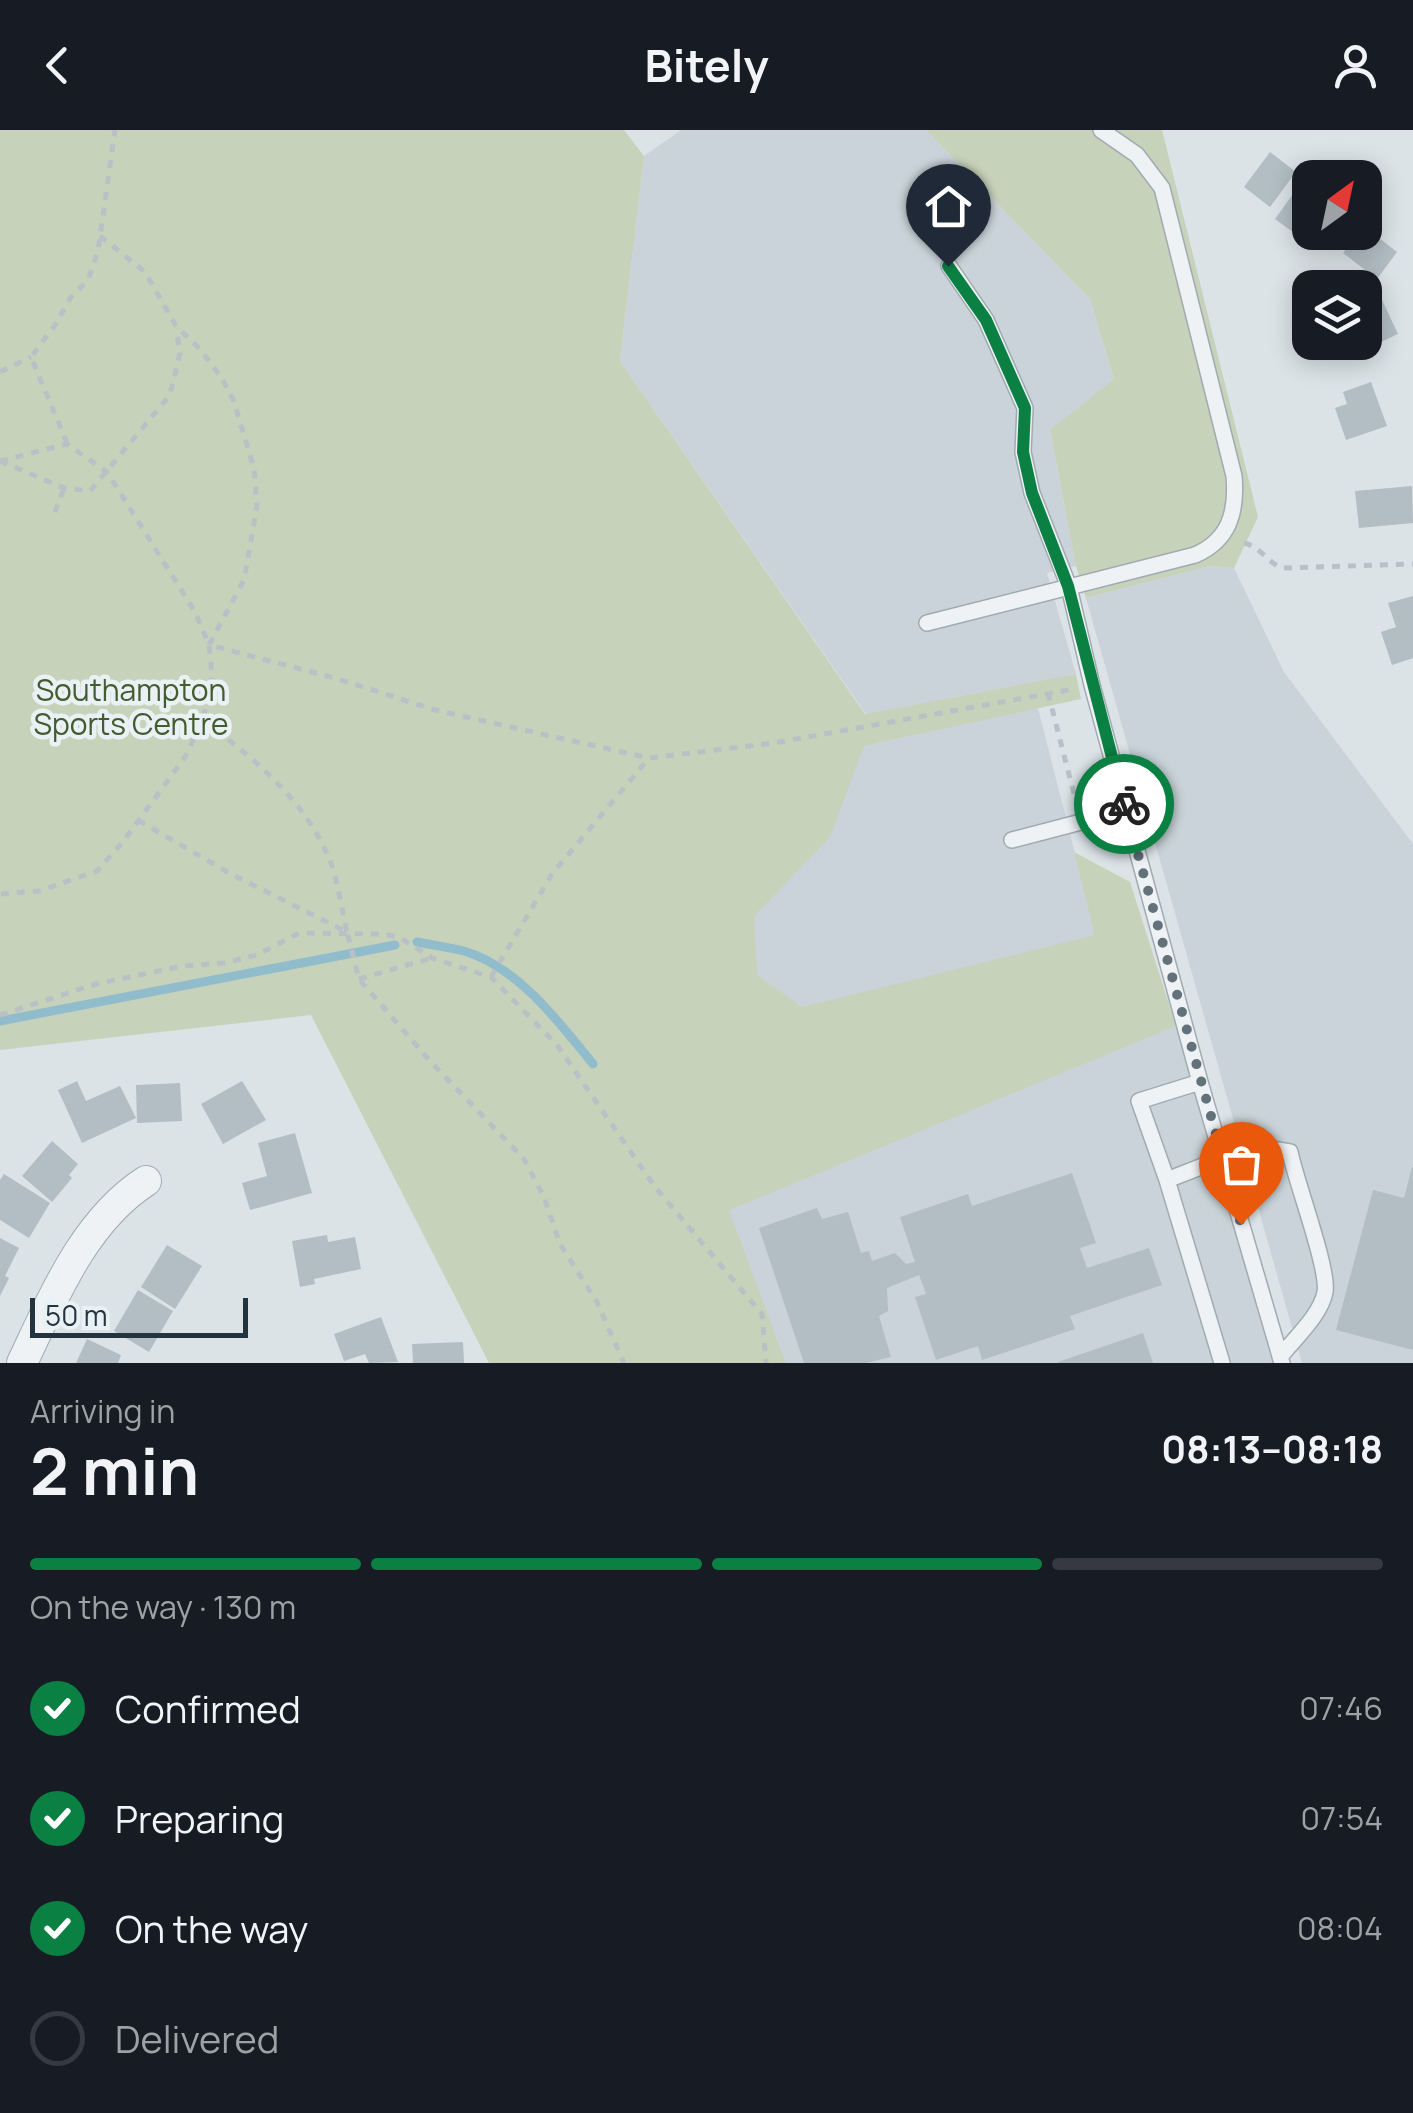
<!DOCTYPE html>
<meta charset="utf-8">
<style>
:root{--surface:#171b24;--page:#242831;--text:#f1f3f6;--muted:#9ea1a6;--line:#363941;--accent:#0b8043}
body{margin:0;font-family:Manrope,sans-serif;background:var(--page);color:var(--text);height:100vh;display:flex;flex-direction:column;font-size:38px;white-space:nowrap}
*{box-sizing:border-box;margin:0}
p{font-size:32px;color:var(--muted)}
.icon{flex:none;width:55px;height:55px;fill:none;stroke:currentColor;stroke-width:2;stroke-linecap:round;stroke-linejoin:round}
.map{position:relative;height:1233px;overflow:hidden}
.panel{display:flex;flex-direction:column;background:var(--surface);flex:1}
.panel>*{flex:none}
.needle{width:65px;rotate:33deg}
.buttons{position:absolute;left:1292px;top:30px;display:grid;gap:20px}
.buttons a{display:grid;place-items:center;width:90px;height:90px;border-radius:20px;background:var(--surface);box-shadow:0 5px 25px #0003;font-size:50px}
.scale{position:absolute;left:30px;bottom:25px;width:218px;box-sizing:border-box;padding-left:10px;border:5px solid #23343f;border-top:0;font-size:28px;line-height:35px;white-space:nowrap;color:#23343f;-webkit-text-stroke:8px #eaf1f5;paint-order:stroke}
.pin{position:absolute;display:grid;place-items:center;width:85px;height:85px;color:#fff;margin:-102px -42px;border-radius:50% 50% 50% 0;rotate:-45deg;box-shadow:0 0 10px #0007}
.pin .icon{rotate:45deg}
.courier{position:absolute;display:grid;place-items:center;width:100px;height:100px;margin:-50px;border:8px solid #0b8043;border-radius:50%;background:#fff;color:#222;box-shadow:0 2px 12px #0007}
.headline em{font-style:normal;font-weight:700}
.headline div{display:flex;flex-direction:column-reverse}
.headline{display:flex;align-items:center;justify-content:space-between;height:170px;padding:0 30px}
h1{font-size:65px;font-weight:700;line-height:75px}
.bar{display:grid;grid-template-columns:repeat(4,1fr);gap:15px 10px;align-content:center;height:120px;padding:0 30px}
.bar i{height:12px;border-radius:8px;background:var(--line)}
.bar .active{background:var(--accent)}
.bar p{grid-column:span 4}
ol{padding:0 30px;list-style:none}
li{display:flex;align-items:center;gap:30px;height:110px}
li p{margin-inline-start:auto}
li .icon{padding:10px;border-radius:50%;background:var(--accent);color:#fff;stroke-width:4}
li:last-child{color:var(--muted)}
li i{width:55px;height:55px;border:5px solid var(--line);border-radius:50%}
header{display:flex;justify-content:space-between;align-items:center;height:130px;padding:0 30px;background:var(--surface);font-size:45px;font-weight:700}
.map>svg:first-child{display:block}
.built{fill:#c9d3d9}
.green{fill:#c7d2bb}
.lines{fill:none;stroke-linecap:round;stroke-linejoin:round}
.stream{stroke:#91bccc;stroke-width:9}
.building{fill:#b2bdc4}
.service-casing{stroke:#a0abb1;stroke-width:18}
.minor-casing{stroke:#a0abb1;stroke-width:32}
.path{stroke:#b9c1c6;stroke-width:5;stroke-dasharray:8 8;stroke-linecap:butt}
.service{stroke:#eef2f5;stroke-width:15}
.minor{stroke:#eef2f5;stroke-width:30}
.done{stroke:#63717a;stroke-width:10;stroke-dasharray:0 18}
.route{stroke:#0b8043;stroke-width:12}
.labels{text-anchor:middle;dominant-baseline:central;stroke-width:9;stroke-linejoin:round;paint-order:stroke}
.park-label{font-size:30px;fill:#435c2f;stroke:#eaf1f5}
</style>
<header><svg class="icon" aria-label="back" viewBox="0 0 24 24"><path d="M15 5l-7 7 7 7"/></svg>Bitely<svg class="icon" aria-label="person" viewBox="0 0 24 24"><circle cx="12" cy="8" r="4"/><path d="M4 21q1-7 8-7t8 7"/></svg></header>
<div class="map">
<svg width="1413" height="1233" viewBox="0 0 1413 1233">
<rect width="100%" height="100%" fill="#dbe3e7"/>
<path class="built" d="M681,0H926L1090,169L1114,249L1050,301L1076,436L1047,443L1076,544L866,584L620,231L644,26Z
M1210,436L1234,438L1284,542L1413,714V1233H1302L1086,468Z
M1038,578L1124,916L1176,896L1273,1233H786L642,850L864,616Z"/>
<path class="green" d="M0,0H624L644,26L620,231L865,584L1076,544L1081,569L864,616L830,707L754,786L757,845L802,877L1095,805L1074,722L1130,752L1176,896L729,1080L786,1233H489L311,885L0,920Z
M926,0H1162L1258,387L1234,438L1210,436L1086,468L1076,436L1050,300L1114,249L1090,169Z"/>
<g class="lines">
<path class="stream" d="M417,812C432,815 448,817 464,821C518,837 559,892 593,934
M0,891L395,815"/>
</g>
<path class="building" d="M1270,22L1296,42L1270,77L1244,57Z
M1293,64L1310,76V102H1316L1308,113L1275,89Z
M1365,97L1397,122L1377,149L1343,123L1359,102H1365Z
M1377,159L1398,204L1366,219L1363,212L1365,164Z
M1371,252L1387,296L1346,310L1335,278L1347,274L1343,262Z
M1412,356L1413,393L1359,398L1355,361Z
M1413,466V528L1392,535L1381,502L1396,497L1388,473Z
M77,951L86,971L120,956L136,988L82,1013L58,960Z
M242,951L266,990L223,1014L201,974Z
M180,953L182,991L137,993L136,955Z
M295,1003L312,1063L250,1080L242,1053L267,1046L258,1013Z
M52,1011L78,1034L69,1045L72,1048L52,1072L22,1046Z
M1412,1037H1413V1220L1336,1200L1373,1060L1404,1068Z
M1072,1043L1096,1113L1080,1118L1087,1138L1149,1118L1162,1155L1070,1186L1075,1199L982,1230L978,1216L936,1230L915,1167L926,1164L919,1145L887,1158L888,1181L879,1186L891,1227L866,1233H804L759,1098L817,1078L822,1089L848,1082L861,1123L869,1121L872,1131L895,1123L906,1134L915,1132L900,1087L968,1064L972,1076Z
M4,1044L50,1073L29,1108L0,1090V1050Z
M327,1105L328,1112L355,1107L361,1139L314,1149L315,1154L300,1157L292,1111Z
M0,1108L19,1118L5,1146L9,1148L0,1166Z
M167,1115L202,1136L175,1179L141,1157Z
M138,1160L173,1181L149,1222L114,1201Z
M381,1187L398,1232L369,1233L365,1224L344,1231L334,1204Z
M1143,1203L1153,1233H1058V1232Z
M87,1209L121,1225L118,1233H76Z
M463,1212L464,1233H413L412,1214Z"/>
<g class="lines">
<defs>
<path id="service" d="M949,136L986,190L1025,278L1023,322L1032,363L1069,457L1092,555L1200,952L1282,1233
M927,493L1195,425C1230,410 1237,381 1234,346L1162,58L1137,25L1101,0
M1012,710L1081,692L1129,691
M1167,1050L1139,971L1200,952
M1222,1233L1167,1050L1254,1016L1290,1022C1296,1052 1329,1139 1325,1162C1321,1185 1294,1209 1280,1227"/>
<path id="minor" d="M22,1233C53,1168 84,1091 146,1051"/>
</defs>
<use href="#service" class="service-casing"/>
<use href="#minor" class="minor-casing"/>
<path class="path" d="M100,106L145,142L176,196L200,219L221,247L233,269L254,338L257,376L244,450L209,515L335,548L435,580L649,628L774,613L1074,559
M0,242L31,227
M67,313L31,227L55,195L71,167L88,150L98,121L115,0
M0,331L67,314L107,342L195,482L209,515L212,545L203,590L185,627L122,713L97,741L39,761L0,764
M0,331L64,358L90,361L170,265L180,223L176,199
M55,382L64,358
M1244,413C1259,416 1267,431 1281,438L1413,434
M1048,563L1076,672
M203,590C253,628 302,667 328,726C338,749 341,777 347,802
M138,690L231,744L347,802L359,849L429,930L524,1029L544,1067L560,1114L597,1172L624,1233
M491,847L552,744L649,628
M359,849L432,828
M0,885L96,854L183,836L224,833L257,825L299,803L385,804L402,809L432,828L491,847L557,915L655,1057L762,1184L766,1233"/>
<use href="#service" class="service"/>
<use href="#minor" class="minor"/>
</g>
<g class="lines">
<path class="done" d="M1124,674L1241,1094"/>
<path class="route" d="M948,136L986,190L1025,278L1023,322L1032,363L1068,456L1124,674"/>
</g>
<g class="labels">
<g class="park-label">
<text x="131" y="559">Southampton<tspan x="131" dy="34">Sports Centre</tspan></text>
</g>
</g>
</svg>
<div class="buttons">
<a><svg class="needle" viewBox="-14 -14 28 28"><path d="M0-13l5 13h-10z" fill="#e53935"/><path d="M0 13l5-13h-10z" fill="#9ea1a6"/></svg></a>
<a><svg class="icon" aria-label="layers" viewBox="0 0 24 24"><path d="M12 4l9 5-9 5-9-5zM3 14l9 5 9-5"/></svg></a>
</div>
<div class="scale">50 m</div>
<div class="pin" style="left:1241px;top:1094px;background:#ea580c"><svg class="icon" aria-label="bag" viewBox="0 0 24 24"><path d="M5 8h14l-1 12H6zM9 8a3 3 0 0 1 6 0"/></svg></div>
<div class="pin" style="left:948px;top:136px;background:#1f2937"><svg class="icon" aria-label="home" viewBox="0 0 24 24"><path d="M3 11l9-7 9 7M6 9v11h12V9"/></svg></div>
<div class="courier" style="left:1124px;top:674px"><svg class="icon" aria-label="bike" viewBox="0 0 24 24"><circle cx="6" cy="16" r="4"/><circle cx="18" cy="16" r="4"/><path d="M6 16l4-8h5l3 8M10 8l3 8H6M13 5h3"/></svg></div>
</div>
<section class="panel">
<div class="headline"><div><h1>2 min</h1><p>Arriving in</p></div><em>08:13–08:18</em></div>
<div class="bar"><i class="active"></i><i class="active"></i><i class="active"></i><i></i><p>On the way · 130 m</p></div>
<ol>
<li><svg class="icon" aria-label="check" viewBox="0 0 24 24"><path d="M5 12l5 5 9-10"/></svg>Confirmed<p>07:46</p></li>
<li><svg class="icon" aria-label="check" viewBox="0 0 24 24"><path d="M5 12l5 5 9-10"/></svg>Preparing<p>07:54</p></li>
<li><svg class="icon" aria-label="check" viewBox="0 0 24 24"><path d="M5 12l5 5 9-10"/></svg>On the way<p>08:04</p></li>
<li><i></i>Delivered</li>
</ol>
</section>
